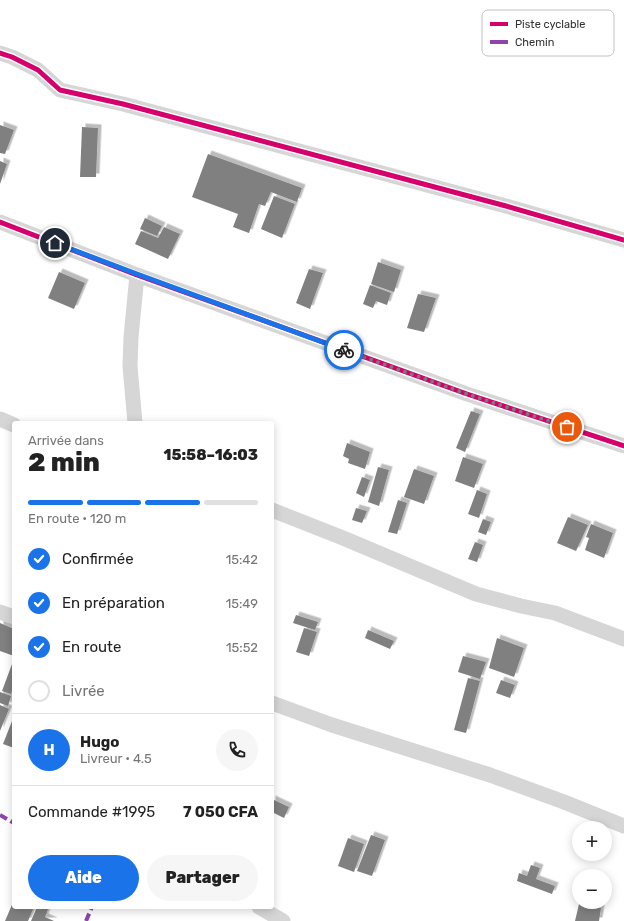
<!DOCTYPE html>
<html lang="fr">
<meta charset="utf-8">
<style>
:root{--surface:#fff;--page:#f6f6f6;--text:#222;--muted:#767676;--line:#e0e0e0;--accent:#1a73e8}
body{margin:0;font-family:Rubik,sans-serif;background:var(--page);color:var(--text);height:100vh;display:flex;flex-direction:column;font-size:15px;white-space:nowrap}
*{box-sizing:border-box;margin:0}
p{font-size:13px;color:var(--muted)}
.icon{flex:none;width:22px;height:22px;fill:none;stroke:currentColor;stroke-width:2;stroke-linecap:round;stroke-linejoin:round}
.map{position:relative;flex:1;overflow:hidden}
.drawer{position:absolute;left:12px;top:421px;width:262px;height:488px;display:flex;flex-direction:column;background:var(--surface);border-radius:4px;box-shadow:0 2px 10px #0003}
.drawer>*{flex:none}
.tools{position:absolute;left:572px;top:821px;display:grid;gap:8px}
.tools a{display:grid;place-items:center;width:40px;height:40px;border-radius:50%;background:var(--surface);box-shadow:0 2px 10px #0003;font-size:20px}
.pin{position:absolute;display:grid;place-items:center;width:34px;height:34px;color:#fff;margin:-17px;border:2px solid #fff;border-radius:50%;box-shadow:0 1px 4px #0007}
.courier{position:absolute;display:grid;place-items:center;width:40px;height:40px;margin:-20px;border:3px solid #1a73e8;border-radius:50%;background:#fff;color:#222;box-shadow:0 1px 5px #0007}
.head em{font-style:normal;font-weight:800}
.head div{display:flex;flex-direction:column-reverse}
.head{display:flex;align-items:center;justify-content:space-between;height:68px;padding:0 16px}
h1{font-size:26px;font-weight:800;line-height:30px}
.bar{display:grid;grid-template-columns:repeat(4,1fr);gap:6px 4px;align-content:center;height:48px;padding:0 16px}
.bar i{height:5px;border-radius:3px;background:var(--line)}
.bar .current{background:var(--accent)}
.bar p{grid-column:span 4}
.line{display:flex;align-items:center;gap:10px;padding:0 16px;border-top:1px solid var(--line)}
.line div{flex:1}
.round{display:grid;place-items:center;flex:none;width:42px;height:42px;border-radius:21px;background:var(--page)}
ol{padding:0 16px;list-style:none}
li{display:flex;align-items:center;gap:12px;height:44px}
li p{margin-inline-start:auto}
li .icon{padding:4px;border-radius:50%;background:var(--accent);color:#fff;stroke-width:4}
li:last-child{color:var(--muted)}
li i{width:22px;height:22px;border:2px solid var(--line);border-radius:50%}
.action{display:flex;gap:8px;margin-top:auto;padding:8px 16px}
.action a{flex:1;height:46px;border-radius:24px;background:var(--accent);color:#fff;font-size:16px;font-weight:800;line-height:46px;text-align:center}
.action a+a{background:var(--page);color:var(--text)}
.map>svg:first-child{display:block}
.building{fill:#808080;filter:url(#shadow)}
.lines{fill:none;stroke-linecap:round;stroke-linejoin:round}
.minor{stroke:#d6d6d6;stroke-width:15}
.quiet{stroke:#8e44ad;stroke-width:4;stroke-dasharray:8 4;stroke-linecap:butt}
.cycleway-casing{stroke:#fff;stroke-width:8}
.cycleway{stroke:#d6006c;stroke-width:5}
.done{stroke:#7a7a7a;stroke-width:4;stroke-dasharray:0 7.2}
.route{stroke:#1a73e8;stroke-width:5}
.key{fill:#fff;stroke:#c2c2c2;stroke-width:1}
.key-label{font-size:11px;fill:#323232}
</style>
<div class="map">
<svg width="624" height="921" viewBox="0 0 624 921">
<defs>
<filter id="shadow"><feDropShadow dx="3.5" dy="-3.5" stdDeviation="0" flood-color="#0004"/></filter>
</defs>
<rect width="100%" height="100%" fill="#fff"/>
<path class="building" d="M0,125L14,130L5,154L0,153Z
M82,127L98,128L96,177H80Z
M208,154L302,188L297,202L271,192L265,206L259,204L249,233L233,227L238,214L192,197Z
M0,161L7,164L0,184Z
M274,196L295,204L282,238L261,229Z
M145,218L162,226L157,236L140,229Z
M164,227L180,234L168,259L135,244L141,231L158,238Z
M378,262L401,270L394,292L371,284Z
M309,269L323,273L310,309L296,303Z
M59,272L85,283L74,309L48,298Z
M370,285L391,293L387,305L376,301L373,308L363,304Z
M418,294L436,298L424,332L407,328Z
M471,411L480,414L465,452L456,448Z
M347,443L370,452L365,469L348,463L349,459L343,456Z
M463,457L483,464L474,488L455,481Z
M378,467L389,470L379,506L368,502Z
M414,469L434,476L424,504L404,497Z
M362,477L370,480L364,497L356,493Z
M477,490L487,494L479,518L468,514Z
M398,500L407,503L397,534L388,532Z
M356,508L367,511L362,523L352,520Z
M568,517L588,525L576,551L557,543Z
M483,519L491,522L486,535L478,532Z
M591,524L613,533L604,558L585,550L589,538L586,537Z
M475,542L483,545L477,562L468,559Z
M296,615L318,622L315,630L293,623Z
M0,623L14,629V656L0,651Z
M304,628L317,632L309,656L296,652Z
M368,630L394,641L390,649L365,638Z
M497,638L524,648L514,677L489,668Z
M463,656L486,662L480,679L458,672Z
M12,664L14,665V685L11,694L2,691Z
M468,678L480,681L466,733L454,730Z
M501,680L515,685L510,698L496,693Z
M0,692L11,696L8,706L0,703Z
M0,705L9,709L0,731Z
M14,716V748L3,744Z
M272,799L289,807L284,818L272,812Z
M371,835L385,840L372,876L357,871Z
M348,838L364,844L354,872L338,866Z
M531,865L540,868L536,879L555,886L552,894L517,881L519,873L527,876Z
M14,900V907H34L28,921H5Z
M579,904L601,908L599,921H575Z
M37,907H49L45,917L54,921H31Z"/>
<g class="lines">
<path class="minor" d="M0,53L12,57L38,70L60,90L123,104L506,206L624,240
M0,222L137,275L467,394L624,446
M0,419L14,425
M135,423L130,366L131,337L137,275
M272,510L343,538L476,594L521,606L555,613L624,639
M0,612L14,617
M272,703L332,725L490,775L564,802L624,826
M259,907L283,921"/>
<path class="quiet" d="M0,815L14,823
M86,921L92,907"/>
<defs>
<path id="cycleway" d="M0,53L12,57L38,70L60,90L123,104L506,206L624,240
M0,222L137,275L467,394L624,446"/>
</defs>
<use href="#cycleway" class="cycleway-casing"/>
<use href="#cycleway" class="cycleway"/>
</g>
<g class="lines">
<path class="done" d="M344,350L467,394L567,427"/>
<path class="route" d="M55,243L137,274L344,350"/>
</g>
<rect x="482" y="10" width="132" height="46" rx="6" class="key"/>
<rect x="490" y="22" width="18" height="4" fill="#d6006c"/>
<rect x="490" y="40" width="18" height="4" fill="#8e44ad"/>
<g class="key-label">
<text x="515" y="28">Piste cyclable</text>
<text x="515" y="46">Chemin</text>
</g>
</svg>
<div class="tools">
<a>+</a>
<a>−</a>
</div>
<div class="pin" style="left:567px;top:427px;background:#ea580c"><svg class="icon" aria-label="bag" viewBox="0 0 24 24"><path d="M5 8h14l-1 12H6zM9 8a3 3 0 0 1 6 0"/></svg></div>
<div class="pin" style="left:55px;top:243px;background:#1f2937"><svg class="icon" aria-label="home" viewBox="0 0 24 24"><path d="M3 11l9-7 9 7M6 9v11h12V9"/></svg></div>
<div class="courier" style="left:344px;top:350px"><svg class="icon" aria-label="bike" viewBox="0 0 24 24"><circle cx="6" cy="16" r="4"/><circle cx="18" cy="16" r="4"/><path d="M6 16l4-8h5l3 8M10 8l3 8H6M13 5h3"/></svg></div>
<section class="drawer">
<div class="head"><div><h1>2 min</h1><p>Arrivée dans</p></div><em>15:58–16:03</em></div>
<div class="bar"><i class="current"></i><i class="current"></i><i class="current"></i><i></i><p>En route · 120 m</p></div>
<ol>
<li><svg class="icon" aria-label="check" viewBox="0 0 24 24"><path d="M5 12l5 5 9-10"/></svg>Confirmée<p>15:42</p></li>
<li><svg class="icon" aria-label="check" viewBox="0 0 24 24"><path d="M5 12l5 5 9-10"/></svg>En préparation<p>15:49</p></li>
<li><svg class="icon" aria-label="check" viewBox="0 0 24 24"><path d="M5 12l5 5 9-10"/></svg>En route<p>15:52</p></li>
<li><i></i>Livrée</li>
</ol>
<div class="line" style="height:72px"><b class="round" style="background:var(--accent);color:#fff">H</b><div><b>Hugo</b><p>Livreur · 4.5</p></div><a class="round"><svg class="icon" aria-label="phone" viewBox="0 0 24 24"><path d="M5 4h4l2 5-3 2q2 4 5 5l2-3 5 2v4C11 20 4 13 5 4z"/></svg></a></div>
<div class="line" style="height:52px"><div>Commande #1995</div><b>7 050 CFA</b></div>
<div class="action"><a>Aide</a><a>Partager</a></div>
</section>
</div>
